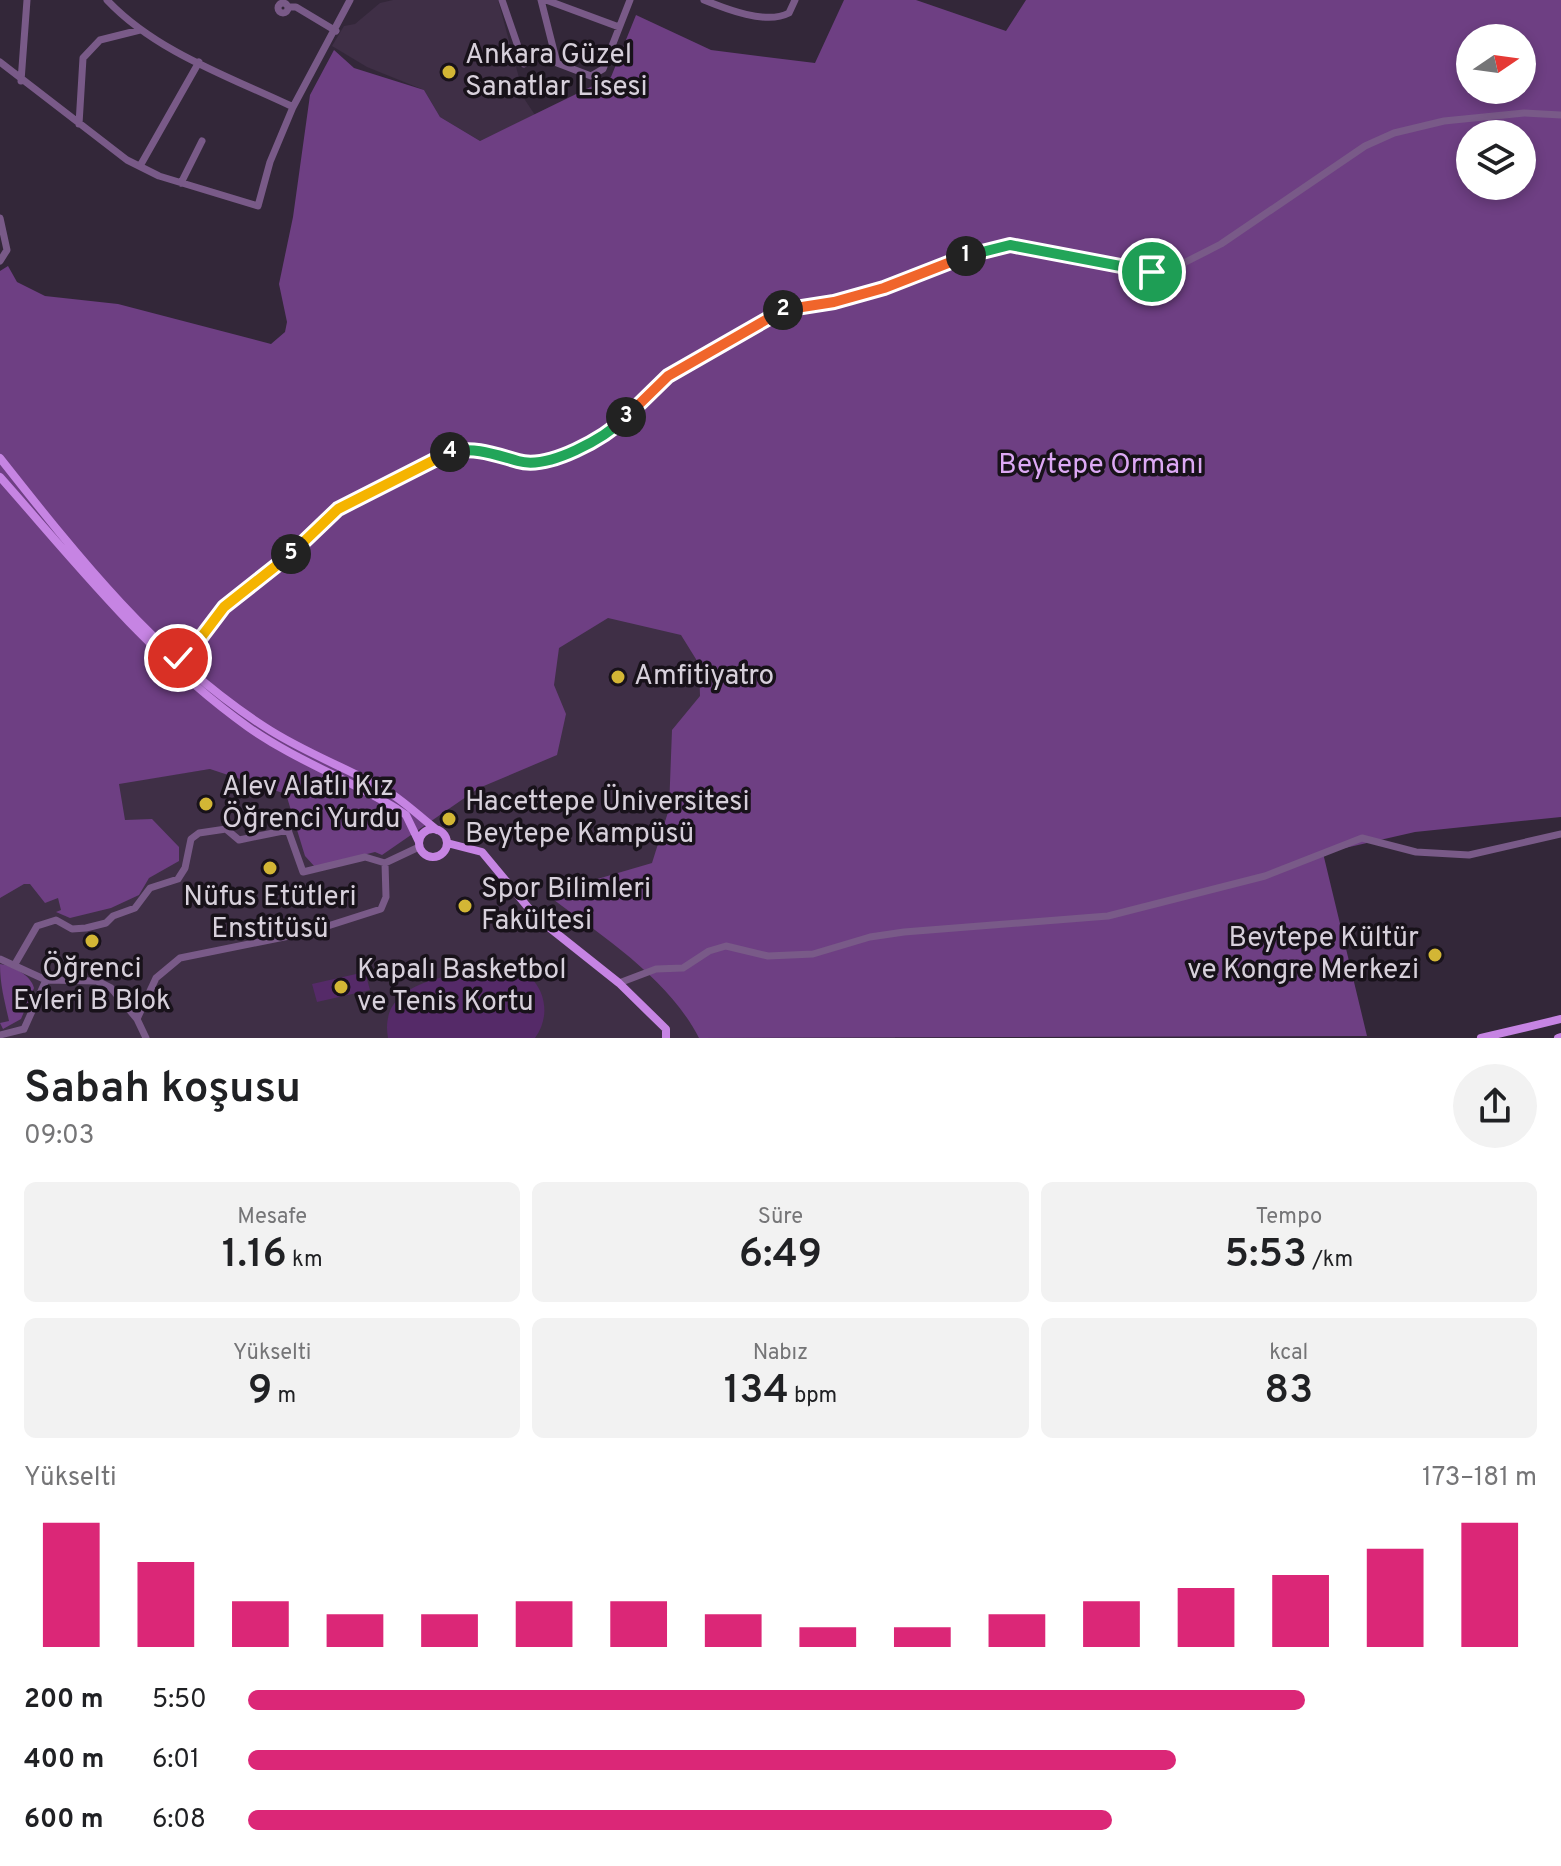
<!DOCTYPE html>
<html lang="tr">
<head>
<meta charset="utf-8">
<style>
  :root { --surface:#fff; --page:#f2f2f2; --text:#202124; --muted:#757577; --accent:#db2777 }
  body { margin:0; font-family:Overpass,sans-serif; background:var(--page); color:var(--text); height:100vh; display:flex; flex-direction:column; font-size:30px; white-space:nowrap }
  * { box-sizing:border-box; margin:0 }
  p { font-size:26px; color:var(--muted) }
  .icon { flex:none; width:44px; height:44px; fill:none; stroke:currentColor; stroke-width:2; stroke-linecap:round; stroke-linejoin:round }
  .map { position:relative; height:1038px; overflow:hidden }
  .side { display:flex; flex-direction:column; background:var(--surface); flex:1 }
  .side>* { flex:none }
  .needle { width:52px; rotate:77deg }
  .buttons { position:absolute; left:1456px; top:24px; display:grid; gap:16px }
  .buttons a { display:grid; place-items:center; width:80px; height:80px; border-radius:50%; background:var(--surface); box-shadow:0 4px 12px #0003; font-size:40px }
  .pin { position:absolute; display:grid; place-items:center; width:68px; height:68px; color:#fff; margin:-34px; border:4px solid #fff; border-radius:50%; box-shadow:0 2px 8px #0007 }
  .km { position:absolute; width:40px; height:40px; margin:-20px; border-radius:50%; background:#222; color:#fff; font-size:22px; line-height:40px; text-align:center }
  .round { display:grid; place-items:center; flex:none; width:84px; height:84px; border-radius:42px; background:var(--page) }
  .summary { display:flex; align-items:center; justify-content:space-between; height:136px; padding:0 24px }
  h1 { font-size:44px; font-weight:600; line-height:60px }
  .metrics { display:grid; grid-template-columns:repeat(3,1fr); gap:12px; height:136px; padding:8px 24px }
  .metrics div { display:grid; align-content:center; border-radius:12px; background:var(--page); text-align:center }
  .metrics b { font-size:40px; font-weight:600 }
  .metrics small { font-size:22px; font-weight:400 }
  .metrics p { font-size:22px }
  .chart { height:224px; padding:16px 24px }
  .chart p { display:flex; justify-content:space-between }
  .chart svg { width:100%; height:144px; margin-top:8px; stroke:var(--accent); stroke-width:6 }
  ul { padding:0 24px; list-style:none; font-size:26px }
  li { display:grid; grid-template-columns:128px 96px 1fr; align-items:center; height:60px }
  li i { height:20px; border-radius:10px; background:var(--accent) }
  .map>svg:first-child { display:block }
  .built { fill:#3f2f46 }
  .green { fill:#552a68 }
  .forest { fill:#6e3f83; fill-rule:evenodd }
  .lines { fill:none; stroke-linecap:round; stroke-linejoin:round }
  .minor { stroke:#795a88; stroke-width:7 }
  .major { stroke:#c684e3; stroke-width:8 }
  .split-1-casing { stroke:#fff; stroke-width:16 }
  .split-2-casing { stroke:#fff; stroke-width:16 }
  .split-3-casing { stroke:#fff; stroke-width:16 }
  .split-4-casing { stroke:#fff; stroke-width:16 }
  .split-5-casing { stroke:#fff; stroke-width:16 }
  .split-6-casing { stroke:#fff; stroke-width:16 }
  .split-1 { stroke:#22a559; stroke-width:10 }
  .split-2 { stroke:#f0652b; stroke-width:10 }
  .split-3 { stroke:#f0652b; stroke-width:10 }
  .split-4 { stroke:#22a559; stroke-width:10 }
  .split-5 { stroke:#f5b400; stroke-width:10 }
  .split-6 { stroke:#f5b400; stroke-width:10 }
  .poi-dot { fill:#d3b635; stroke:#18121a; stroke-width:3 }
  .labels { text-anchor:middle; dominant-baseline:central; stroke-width:7; stroke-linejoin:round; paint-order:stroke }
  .poi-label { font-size:28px; fill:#d7d0db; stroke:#18121a; text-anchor:start }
  .park-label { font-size:28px; fill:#dda9f5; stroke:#18121a }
</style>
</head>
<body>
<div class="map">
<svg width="1561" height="1038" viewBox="0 0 1561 1038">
  <rect width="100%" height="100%" fill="#332739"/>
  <path class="built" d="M 393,0 L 498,0 L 525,100 L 535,115 L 480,141 L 440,117 L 424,90 L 367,67 L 332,46 L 344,26 L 355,24 L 380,3 Z
    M 554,598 L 832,635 L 895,1038 L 0,1038 L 0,839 L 119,783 L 210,769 Z"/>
  <path class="green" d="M 505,965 C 540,971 556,1009 535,1038 L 388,1038 C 377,976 462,975 505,965 Z
    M 365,972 L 370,990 L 317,1002 L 312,984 Z"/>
  <path class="forest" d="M 844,0 L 916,0 L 1006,31 L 1026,0 L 1561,0 L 1561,817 L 1415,832 L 1323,853 L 1367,1036 L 699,1038 C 667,976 600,935 546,894 L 652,863 L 669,809 L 672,730 L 700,696 L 699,664 L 681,635 L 608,618 L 559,648 L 554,685 L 566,714 L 557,755 L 479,788 L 382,855 L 375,852 L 315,867 L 305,856 L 286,794 L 210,769 L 119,784 L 125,820 L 152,819 L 179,847 L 179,861 L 149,878 L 139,895 L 111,908 L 70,918 L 56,912 L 61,910 L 58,898 L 45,903 L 30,884 L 24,884 L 0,898 L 0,271 L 8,266 L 17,282 L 45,296 L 118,304 L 271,344 L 285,332 L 287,322 L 279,284 L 293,217 L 310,95 L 334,50 L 354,68 L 424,90 L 440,117 L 480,141 L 611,77 L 636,15 L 711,50 L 815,63 ZM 1470,38 L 1522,38 L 1522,90 L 1470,90 ZM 1470,134 L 1522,134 L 1522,186 L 1470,186 Z
    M 0,964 C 13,966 31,975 34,988 L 21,1019 L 3,1029 L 0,1023 L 9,1021 C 5,1002 0,986 0,964 Z"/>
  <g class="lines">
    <path class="minor" d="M 107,0 C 156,52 230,77 293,107 L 350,0
      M 502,0 L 524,64
      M 541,0 L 557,63 L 591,76 L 603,69 L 630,0
      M 546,0 L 619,27
      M 704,0 C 726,9 766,25 789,13 L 795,0
      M278 8a5 5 0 1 1 10 0a5 5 0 1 1-10 0Z
      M 288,7 L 296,7 L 336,31
      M 0,62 L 127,160 L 159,176 L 258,206 L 270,162 L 293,107
      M 21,81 L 27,0
      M 79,124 L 83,58 L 100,40 L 140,30
      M 140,166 L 199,62
      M 181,183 L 202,141
      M 0,218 L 7,250 L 0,261
      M 169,678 L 178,658 L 190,652 L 224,607 L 280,565 L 338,509 L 448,452 L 485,450 L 530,462 L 588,445 L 610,433 L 668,376 L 778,311 L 868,292 L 971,254 L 1010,245 L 1135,271 L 1172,269 L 1221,244 L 1365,146 L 1394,133 L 1444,121 L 1524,113 L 1561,115
      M 0,959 L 46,980 L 97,981 L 111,988 L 137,1019 L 146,1038
      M 15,964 L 37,926 L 56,920 L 72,929 L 86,928 L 106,923 L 113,916 L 135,908 L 150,888 L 178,879 L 185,868 L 191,839 L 199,833 L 226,829 L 239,840 L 288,830 L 303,872 L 365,857 L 385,863 L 419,847
      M 619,983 L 656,969 L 683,968 L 709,951 L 726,946 L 768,956 L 813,954 L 870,937 L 904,932 L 1108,916 L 1265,876 L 1362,838 L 1416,852 L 1469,855 L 1561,834
      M 137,1019 L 156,978 L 180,958 L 309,932 L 381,909 L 386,897 L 385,863
      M 24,1029 L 46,980
      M 0,1035 L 24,1029"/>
    <path class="major" d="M 0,458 C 78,557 158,658 265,727 C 303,752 345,767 384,789 C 403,800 420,817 437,830
      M 0,477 C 78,565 151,658 248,727 C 295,760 348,779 397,809 L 406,815 L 419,842
      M419 843a14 14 0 1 1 28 0a14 14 0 1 1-28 0Z
      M 447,843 L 482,852 L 536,917 L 619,983 L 666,1029 L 666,1038
      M 1481,1038 L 1561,1019
      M 1558,1038 L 1561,1037"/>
  </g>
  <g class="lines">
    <defs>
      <path id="split-1" d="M 966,256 L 1010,245 L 1152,272"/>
      <path id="split-2" d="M 783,310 L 834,302 L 884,288 L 966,256"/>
      <path id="split-3" d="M 626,417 L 668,376 L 783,310"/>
      <path id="split-4" d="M 450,452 C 477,447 493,454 518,461 C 549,470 605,438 626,417"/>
      <path id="split-5" d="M 291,554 L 338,509 L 450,452"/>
      <path id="split-6" d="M 178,658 L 190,652 L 224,607 L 291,554"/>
    </defs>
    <use href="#split-1" class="split-1-casing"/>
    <use href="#split-2" class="split-2-casing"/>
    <use href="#split-3" class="split-3-casing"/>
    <use href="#split-4" class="split-4-casing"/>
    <use href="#split-5" class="split-5-casing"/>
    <use href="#split-6" class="split-6-casing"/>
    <use href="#split-1" class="split-1"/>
    <use href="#split-2" class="split-2"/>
    <use href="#split-3" class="split-3"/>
    <use href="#split-4" class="split-4"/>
    <use href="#split-5" class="split-5"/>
    <use href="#split-6" class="split-6"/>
  </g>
  <g class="poi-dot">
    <circle cx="449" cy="72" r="8"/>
    <circle cx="618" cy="677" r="8"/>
    <circle cx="206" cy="804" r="8"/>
    <circle cx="449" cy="819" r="8"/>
    <circle cx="270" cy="868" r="8"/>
    <circle cx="465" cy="906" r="8"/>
    <circle cx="92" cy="941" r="8"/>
    <circle cx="1435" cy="955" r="8"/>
    <circle cx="341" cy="987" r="8"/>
  </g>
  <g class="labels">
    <g class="poi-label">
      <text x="465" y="56">Ankara Güzel<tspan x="465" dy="32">Sanatlar Lisesi</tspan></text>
      <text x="634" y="677">Amfitiyatro</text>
      <text x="222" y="788">Alev Alatlı Kız<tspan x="222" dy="32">Öğrenci Yurdu</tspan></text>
      <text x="465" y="803">Hacettepe Üniversitesi<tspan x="465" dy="32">Beytepe Kampüsü</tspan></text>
      <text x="481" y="890">Spor Bilimleri<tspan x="481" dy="32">Fakültesi</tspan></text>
      <text x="270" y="898" text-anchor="middle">Nüfus Etütleri<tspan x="270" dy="32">Enstitüsü</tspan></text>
      <text x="1419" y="939" text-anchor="end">Beytepe Kültür<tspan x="1419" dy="32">ve Kongre Merkezi</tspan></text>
      <text x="92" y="970" text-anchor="middle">Öğrenci<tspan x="92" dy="32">Evleri B Blok</tspan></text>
      <text x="357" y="971">Kapalı Basketbol<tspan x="357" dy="32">ve Tenis Kortu</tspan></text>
    </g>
    <g class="park-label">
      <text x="1101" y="466">Beytepe Ormanı</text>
    </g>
  </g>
</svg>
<div class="buttons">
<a><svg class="needle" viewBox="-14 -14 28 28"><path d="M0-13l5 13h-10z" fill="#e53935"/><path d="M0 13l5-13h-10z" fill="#757577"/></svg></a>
<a><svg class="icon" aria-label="layers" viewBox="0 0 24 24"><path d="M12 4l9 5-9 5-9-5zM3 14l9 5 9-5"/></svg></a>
</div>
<div class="pin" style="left:1152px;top:272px;background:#1e9e55"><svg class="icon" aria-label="arrive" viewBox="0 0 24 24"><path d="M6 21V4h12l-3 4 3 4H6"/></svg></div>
<div class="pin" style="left:178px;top:658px;background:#d93025"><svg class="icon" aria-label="check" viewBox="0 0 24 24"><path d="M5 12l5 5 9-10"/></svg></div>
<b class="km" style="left:966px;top:256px">1</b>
<b class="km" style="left:783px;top:310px">2</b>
<b class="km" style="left:626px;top:417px">3</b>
<b class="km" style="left:450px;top:452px">4</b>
<b class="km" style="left:291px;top:554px">5</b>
</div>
<section class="side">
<div class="summary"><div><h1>Sabah koşusu</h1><p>09:03</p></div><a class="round"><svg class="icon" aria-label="share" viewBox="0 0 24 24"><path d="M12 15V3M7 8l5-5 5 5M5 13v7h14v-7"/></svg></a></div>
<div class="metrics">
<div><p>Mesafe</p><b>1.16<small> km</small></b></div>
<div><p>Süre</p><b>6:49</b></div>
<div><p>Tempo</p><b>5:53<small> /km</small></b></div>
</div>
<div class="metrics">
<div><p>Yükselti</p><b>9<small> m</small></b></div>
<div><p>Nabız</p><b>134<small> bpm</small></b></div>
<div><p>kcal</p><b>83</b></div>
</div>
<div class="chart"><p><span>Yükselti</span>173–181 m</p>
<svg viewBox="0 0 160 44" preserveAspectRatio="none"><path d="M5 44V6M15 44V18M25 44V30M35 44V34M45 44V34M55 44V30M65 44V30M75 44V34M85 44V38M95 44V38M105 44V34M115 44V30M125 44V26M135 44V22M145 44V14M155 44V6"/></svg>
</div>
<ul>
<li><b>200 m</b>5:50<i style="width:82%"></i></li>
<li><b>400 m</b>6:01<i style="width:72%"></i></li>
<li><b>600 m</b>6:08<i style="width:67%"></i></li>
</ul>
</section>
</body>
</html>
